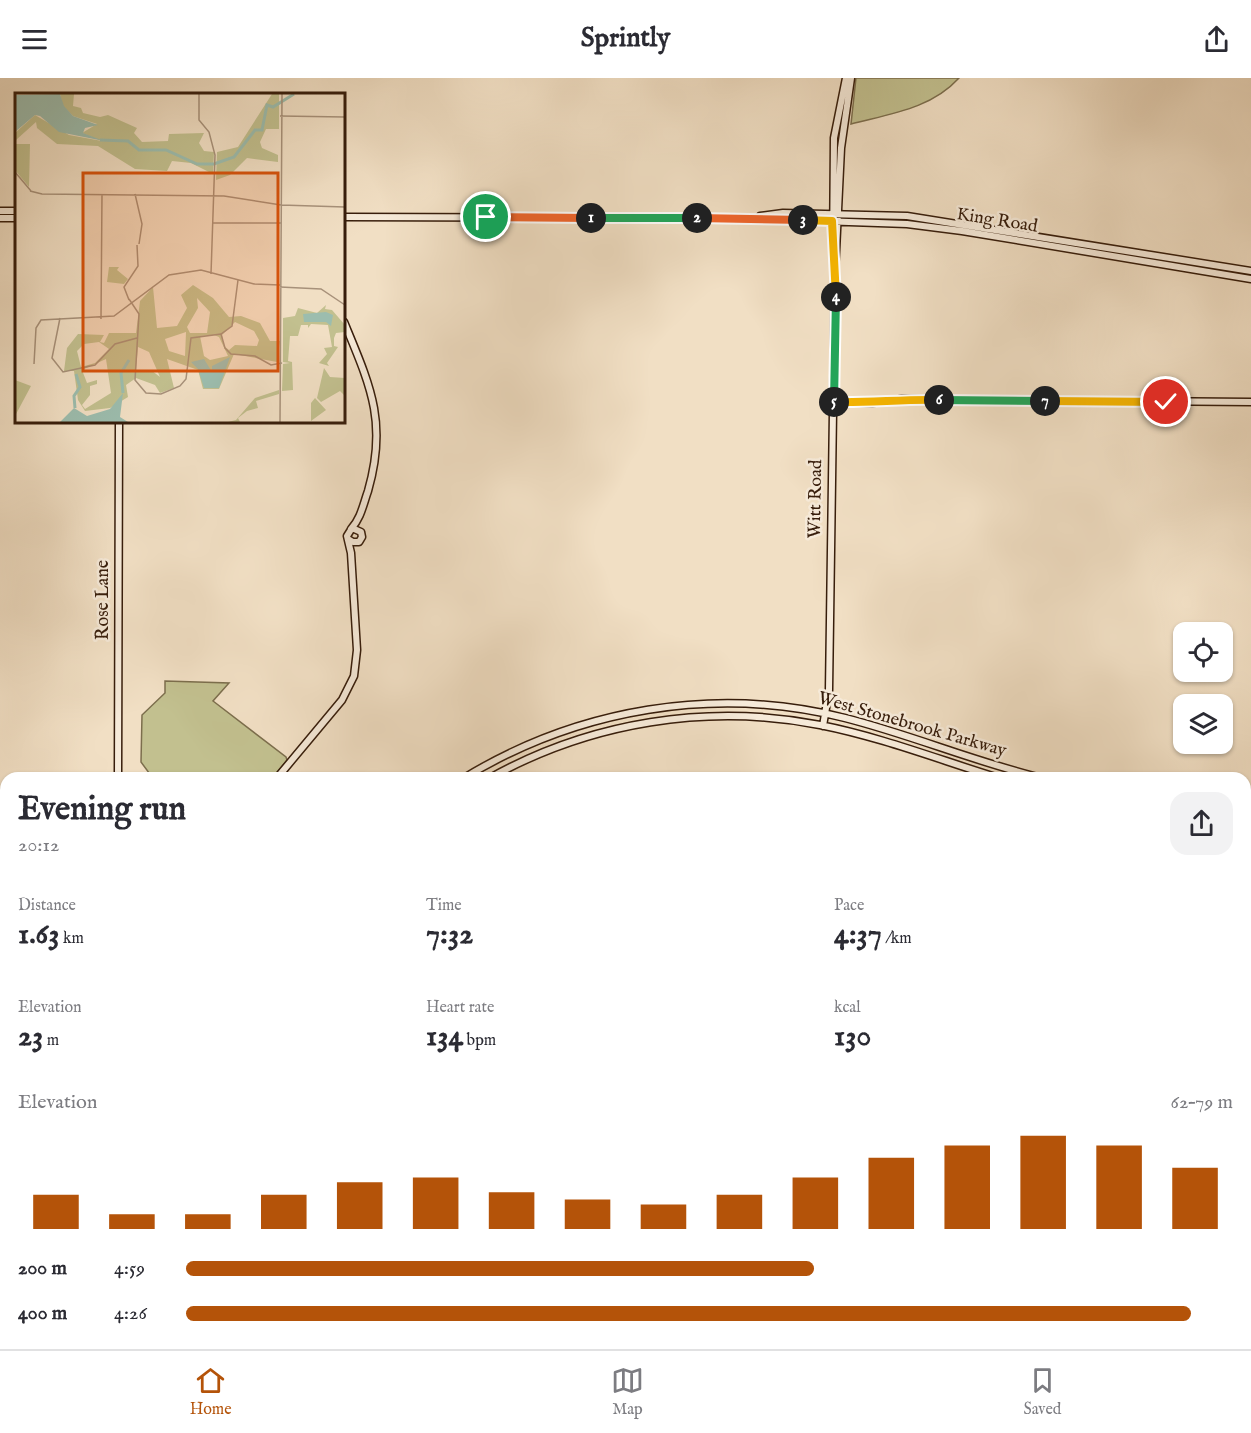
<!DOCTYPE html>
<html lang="en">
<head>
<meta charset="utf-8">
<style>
  :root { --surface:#fff; --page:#f2f2f3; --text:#2b2b33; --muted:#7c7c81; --line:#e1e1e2; --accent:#b45309 }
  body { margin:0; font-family:"IM FELL English",serif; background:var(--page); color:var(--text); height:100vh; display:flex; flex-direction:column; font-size:22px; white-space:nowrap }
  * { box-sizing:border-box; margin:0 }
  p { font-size:20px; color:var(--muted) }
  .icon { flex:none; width:33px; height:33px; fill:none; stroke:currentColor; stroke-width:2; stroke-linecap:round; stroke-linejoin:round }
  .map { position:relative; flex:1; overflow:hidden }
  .drawer { position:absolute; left:0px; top:694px; width:1251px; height:578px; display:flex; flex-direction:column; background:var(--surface); border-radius:18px 18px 0 0; box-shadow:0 2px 4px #0004 }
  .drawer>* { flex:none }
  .buttons { position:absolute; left:1173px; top:544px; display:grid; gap:12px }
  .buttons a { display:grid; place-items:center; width:60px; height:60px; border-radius:12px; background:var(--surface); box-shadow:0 2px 4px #0004; font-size:30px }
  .pin { position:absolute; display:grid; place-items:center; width:51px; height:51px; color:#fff; margin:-26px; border:3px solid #fff; border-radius:50%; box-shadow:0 2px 6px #0007 }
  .km { position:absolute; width:30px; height:30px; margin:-15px; border-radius:50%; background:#222; color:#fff; font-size:16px; line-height:30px; text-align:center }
  .round { display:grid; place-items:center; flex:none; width:63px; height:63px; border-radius:18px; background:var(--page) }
  .overview { display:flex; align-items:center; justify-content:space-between; height:102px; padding:0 18px }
  h1 { font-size:33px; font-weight:700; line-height:45px }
  .stats { display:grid; grid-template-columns:repeat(3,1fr); gap:9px; height:102px; padding:6px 18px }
  .stats div { display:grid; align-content:center }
  .stats b { font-size:30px; font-weight:700 }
  .stats small { font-size:16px; font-weight:400 }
  .stats p { font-size:16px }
  .chart { height:168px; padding:12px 18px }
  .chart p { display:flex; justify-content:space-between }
  .chart svg { width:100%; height:108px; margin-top:6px; stroke:var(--accent); stroke-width:6 }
  ul { padding:0 18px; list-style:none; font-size:20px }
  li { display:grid; grid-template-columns:96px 72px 1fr; align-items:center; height:45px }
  li i { height:15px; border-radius:8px; background:var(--accent) }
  header { display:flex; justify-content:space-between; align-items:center; height:78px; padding:0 18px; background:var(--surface); font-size:27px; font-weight:700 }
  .dock { display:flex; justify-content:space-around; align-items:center; height:84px; border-top:2px solid var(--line); background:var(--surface); font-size:16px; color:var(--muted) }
  .dock a { display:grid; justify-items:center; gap:3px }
  .dock .current { color:var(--accent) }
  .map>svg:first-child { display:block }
  .green { fill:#c2c08f; stroke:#7c6e4d; stroke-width:1.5 }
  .water { fill:#9cbdae; stroke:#747d6d; stroke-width:1.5 }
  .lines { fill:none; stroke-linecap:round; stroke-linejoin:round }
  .stream { stroke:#747d6d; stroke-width:1.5 }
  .secondary-casing { stroke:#371d0b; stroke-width:9 }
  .secondary { stroke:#f6ead9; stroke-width:6 }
  .split-1-casing { stroke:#fff; stroke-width:12 }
  .split-2-casing { stroke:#fff; stroke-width:12 }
  .split-3-casing { stroke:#fff; stroke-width:12 }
  .split-4-casing { stroke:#fff; stroke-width:12 }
  .split-5-casing { stroke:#fff; stroke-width:12 }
  .split-6-casing { stroke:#fff; stroke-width:12 }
  .split-7-casing { stroke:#fff; stroke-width:12 }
  .split-8-casing { stroke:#fff; stroke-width:12 }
  .split-1 { stroke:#f0652b; stroke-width:8 }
  .split-2 { stroke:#22a559; stroke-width:8 }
  .split-3 { stroke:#f0652b; stroke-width:8 }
  .split-4 { stroke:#f5b400; stroke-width:8 }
  .split-5 { stroke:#22a559; stroke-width:8 }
  .split-6 { stroke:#f5b400; stroke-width:8 }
  .split-7 { stroke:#22a559; stroke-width:8 }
  .split-8 { stroke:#f5b400; stroke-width:8 }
  .labels { text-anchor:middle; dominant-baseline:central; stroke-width:5; stroke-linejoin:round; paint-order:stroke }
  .street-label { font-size:18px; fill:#371d0b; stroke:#f6ead9 }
  .inset-river { fill:none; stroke:#9cbdae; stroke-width:3 }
  .inset-road { fill:none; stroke:#a7917a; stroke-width:1.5 }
  .view { fill:#d6530c; fill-opacity:0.15; stroke:#d6530c; stroke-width:3 }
  .inset-edge { fill:none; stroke:#371d0b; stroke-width:3 }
</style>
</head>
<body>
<header><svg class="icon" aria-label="menu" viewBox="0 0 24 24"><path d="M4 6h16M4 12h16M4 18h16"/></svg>Sprintly<svg class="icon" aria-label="share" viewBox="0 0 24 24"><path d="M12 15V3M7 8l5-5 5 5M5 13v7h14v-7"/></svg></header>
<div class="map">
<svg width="1251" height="1271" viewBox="0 0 1251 1271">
  <rect width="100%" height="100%" fill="#f1dfc4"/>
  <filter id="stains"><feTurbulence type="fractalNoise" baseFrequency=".00333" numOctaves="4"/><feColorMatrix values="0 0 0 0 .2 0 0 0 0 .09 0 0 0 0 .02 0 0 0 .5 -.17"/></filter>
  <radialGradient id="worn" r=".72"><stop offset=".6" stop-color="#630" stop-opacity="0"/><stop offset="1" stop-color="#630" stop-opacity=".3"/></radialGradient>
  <path class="green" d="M 856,0 L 959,0 C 931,31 889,36 851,46 Z
    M 165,603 L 229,605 L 213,623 L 286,679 L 287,682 L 273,700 L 152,699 L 141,684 L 142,637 L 165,615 Z
    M 0,1038 L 6,1038 L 6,1099 L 0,1102 Z
    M 1251,1083 L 1251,1215 L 1245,1215 L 1245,1084 Z
    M 173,1266 L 336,1266 L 350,1271 L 174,1271 Z
    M 490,1266 L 548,1266 L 548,1271 L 493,1271 Z
    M 735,1266 L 913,1266 L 910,1271 L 737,1271 Z"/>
  <path class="water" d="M 743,1266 L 811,1266 L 813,1271 L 744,1271 Z
    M 840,1266 L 906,1266 L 904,1271 L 838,1271 Z"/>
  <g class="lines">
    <path class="stream" d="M 253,1271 L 253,1266"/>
    <defs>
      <path id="secondary" d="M 0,133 L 16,133
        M 760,138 L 783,135 L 907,138 L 1251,193
        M 344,139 L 735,140 L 907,146 L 962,153 L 1251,201
        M 0,140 L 16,140
        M 833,179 L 834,60 L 846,0
        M 344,244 C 370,307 388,344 368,413 C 363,427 361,440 351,451
        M 833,324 L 872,325 L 902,321 L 1251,324
        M 823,648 L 829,612 L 835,194 L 841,70 L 851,0
        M 118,700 L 119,344
        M 277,700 L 342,622 L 354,598 L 357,572 L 351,475 L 347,458 L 352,450 L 361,454 L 362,459 L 359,464 L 353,464 L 348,461
        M 464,700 C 577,631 715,607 845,640 C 912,657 975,684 1042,700
        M 490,700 C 590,644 708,625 820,647 C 881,659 940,682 999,700
        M 1245,718 L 1251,718
        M 1245,729 L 1251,729
        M 0,934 L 6,934
        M 0,940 L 6,940
        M 1245,1217 L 1251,1217
        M 1245,1223 L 1251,1223
        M 0,1256 L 6,1254
        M 669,1266 L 669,1271
        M 327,1271 L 327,1266"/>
    </defs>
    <use href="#secondary" class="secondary-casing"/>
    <use href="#secondary" class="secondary"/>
  </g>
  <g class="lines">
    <defs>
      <path id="split-1" d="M 486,139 L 591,140"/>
      <path id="split-2" d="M 591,140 L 697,140"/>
      <path id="split-3" d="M 697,140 L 803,142"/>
      <path id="split-4" d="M 803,142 L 832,143 L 836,219"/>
      <path id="split-5" d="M 834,324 L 836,219"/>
      <path id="split-6" d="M 834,324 C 869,325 904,321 939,322"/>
      <path id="split-7" d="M 939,322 L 1045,323"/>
      <path id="split-8" d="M 1045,323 L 1166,324"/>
    </defs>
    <use href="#split-1" class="split-1-casing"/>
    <use href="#split-2" class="split-2-casing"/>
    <use href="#split-3" class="split-3-casing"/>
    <use href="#split-4" class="split-4-casing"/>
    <use href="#split-5" class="split-5-casing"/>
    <use href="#split-6" class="split-6-casing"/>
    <use href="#split-7" class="split-7-casing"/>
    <use href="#split-8" class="split-8-casing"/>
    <use href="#split-1" class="split-1"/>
    <use href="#split-2" class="split-2"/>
    <use href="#split-3" class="split-3"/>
    <use href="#split-4" class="split-4"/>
    <use href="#split-5" class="split-5"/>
    <use href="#split-6" class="split-6"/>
    <use href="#split-7" class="split-7"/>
    <use href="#split-8" class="split-8"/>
  </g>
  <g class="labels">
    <g class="street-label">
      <text transform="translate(997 143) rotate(9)">King Road</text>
      <text transform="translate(816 421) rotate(-89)">Witt Road</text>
      <text transform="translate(103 522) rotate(-90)">Rose Lane</text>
      <text transform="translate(912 647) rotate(16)">West Stonebrook Parkway</text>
    </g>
  </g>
  <g transform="translate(15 15)">
    <rect width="330" height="330" fill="#f1dfc4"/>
    <path d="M 45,1 L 59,1 L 58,13 L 66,15 L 68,20 L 85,24 L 93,22 L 122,35 L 119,40 L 127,49 L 153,48 L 154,41 L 189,40 L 184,50 L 189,58 L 199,59 L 198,81 L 176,70 L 157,68 L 152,78 L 120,76 L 83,53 L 42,51 L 22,35 L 21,29 L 1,47 L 1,51 L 15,51 L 14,94 L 0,77 L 0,40 L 20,22 L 54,42 L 87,48 L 67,40 L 82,31 L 58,23 L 48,13 ZM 257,1 L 264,1 L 264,36 L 251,36 L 245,49 L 247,55 L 263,62 L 263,69 L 232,65 L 215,82 L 201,87 L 202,59 L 223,54 ZM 94,174 L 104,174 L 102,177 L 113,186 L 109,191 L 92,189 ZM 178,192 L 198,205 L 214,224 L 226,223 L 245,230 L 255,248 L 265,248 L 262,269 L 219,261 L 204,296 L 188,296 L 183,277 L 152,266 L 159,295 L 145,300 L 140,292 L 121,285 L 111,292 L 113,304 L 95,315 L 70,318 L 63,307 L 59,278 L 49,278 L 52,255 L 63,241 L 89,242 L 85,249 L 89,250 L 94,240 L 121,240 L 125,208 L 138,194 L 142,235 L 162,233 L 172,215 L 166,202 ZM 182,205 L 195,219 L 192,240 L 175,240 L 172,234 L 183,215 ZM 220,229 L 239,238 L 244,247 L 242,253 L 220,252 L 214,257 L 209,253 L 207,242 ZM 171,239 L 170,263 L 154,258 L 150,246 ZM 199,242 L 204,244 L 213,263 L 195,267 L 189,263 L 185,243 ZM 84,249 L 94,256 L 80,270 L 66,274 L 62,258 L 69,251 ZM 123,254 L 134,259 L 145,284 L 136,277 L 121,277 ZM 91,266 L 96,300 L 70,316 L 67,312 L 75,302 L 75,293 L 82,291 L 82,287 L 72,290 L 67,277 ZM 311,212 L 310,216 L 317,217 L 330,232 L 330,239 L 321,240 L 319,245 L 319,253 L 323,254 L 312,270 L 314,273 L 304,270 L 312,261 L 309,255 L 317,254 L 313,232 L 296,231 L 293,235 L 293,232 L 286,232 L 283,243 L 275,243 L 273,268 L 277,269 L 278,297 L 267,298 L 268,271 L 275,270 L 268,269 L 268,225 L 280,223 L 283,215 L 302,220 ZM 309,275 L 315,284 L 330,285 L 330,303 L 325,298 L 306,309 L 302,305 ZM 0,287 L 16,293 L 0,323 ZM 264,297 L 264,301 L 241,308 L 243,315 L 232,318 L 223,325 L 225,329 L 213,329 L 221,327 L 240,305 ZM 300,305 L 311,317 L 296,328 L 296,310 Z" fill="#c2c08f" fill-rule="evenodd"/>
    <path d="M 45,1 L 49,13 L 58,23 L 83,32 L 70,35 L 68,40 L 89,48 L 44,39 L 25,23 L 20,22 L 0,39 L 0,2 ZM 311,219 L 318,222 L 316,233 L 311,229 L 289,229 L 288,221 ZM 215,264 L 204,295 L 189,295 L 183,276 L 176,269 L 189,266 L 197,279 L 197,273 ZM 108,300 L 105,324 L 113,329 L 45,329 L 59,315 L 72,323 L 95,316 Z" fill="#9cbdae"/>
    <path class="inset-river" d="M 85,47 L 113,48 L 124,57 L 151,57 L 182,71 L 199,71 L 219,64 L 240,37 L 247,37 L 252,12 L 258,14 L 279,1M 108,300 L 106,280 L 114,267M 60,315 L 59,303 L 65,294 L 61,281"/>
    <path class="inset-road" d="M 184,1 L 184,27 L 194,39 L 200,62 L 196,181M 265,23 L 330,24M 0,79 L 16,98M 15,98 L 27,101 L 209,103 L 266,112M 120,101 L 127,131 L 124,151M 266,112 L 330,114M 198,130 L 266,130M 265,194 L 306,196 L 330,212M 114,206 L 124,221 L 120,287 L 131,300 L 146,301 L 165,293 L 171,286 L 176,245 L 206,241 L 217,233 L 223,187M 114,207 L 109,194 L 123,173 L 122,152M 45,225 L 37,265 L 48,279 L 80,272 L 100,251 L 122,245M 86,226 L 87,101M 206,241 L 210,255 L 216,261 L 240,263 L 256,272 L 267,270M 19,271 L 21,235 L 26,227 L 99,223 L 154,182 L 186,177 L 239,191 L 265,192M 265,329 L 267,1"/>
    <path class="view" d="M 68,80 L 263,80 L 263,278 L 68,278 Z"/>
    <rect width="330" height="330" class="inset-edge"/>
  </g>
  <rect width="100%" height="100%" filter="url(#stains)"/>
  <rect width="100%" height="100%" fill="url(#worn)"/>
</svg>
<div class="buttons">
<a><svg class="icon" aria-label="locate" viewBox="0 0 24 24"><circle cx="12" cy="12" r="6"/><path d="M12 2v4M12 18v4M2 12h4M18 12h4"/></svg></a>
<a><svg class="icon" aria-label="layers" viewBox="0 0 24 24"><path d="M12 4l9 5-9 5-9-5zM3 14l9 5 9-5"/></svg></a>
</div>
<div class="pin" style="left:486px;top:139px;background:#1e9e55"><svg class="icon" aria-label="arrive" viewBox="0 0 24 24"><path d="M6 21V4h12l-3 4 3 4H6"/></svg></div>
<div class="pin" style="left:1166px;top:324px;background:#d93025"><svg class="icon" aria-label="check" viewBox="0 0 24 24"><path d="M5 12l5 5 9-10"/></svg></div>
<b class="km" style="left:591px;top:140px">1</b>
<b class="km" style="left:697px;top:140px">2</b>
<b class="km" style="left:803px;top:142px">3</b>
<b class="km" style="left:836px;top:219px">4</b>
<b class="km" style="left:834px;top:324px">5</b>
<b class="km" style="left:939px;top:322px">6</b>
<b class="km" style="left:1045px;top:323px">7</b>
<section class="drawer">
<div class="overview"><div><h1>Evening run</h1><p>20:12</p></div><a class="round"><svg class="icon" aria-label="share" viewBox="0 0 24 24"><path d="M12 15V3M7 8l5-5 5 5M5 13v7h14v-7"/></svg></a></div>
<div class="stats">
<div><p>Distance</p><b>1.63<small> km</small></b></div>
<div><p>Time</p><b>7:32</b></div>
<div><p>Pace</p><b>4:37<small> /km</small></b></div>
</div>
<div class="stats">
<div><p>Elevation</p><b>23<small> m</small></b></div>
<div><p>Heart rate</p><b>134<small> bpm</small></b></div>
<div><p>kcal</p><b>130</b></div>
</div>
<div class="chart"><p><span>Elevation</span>62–79 m</p>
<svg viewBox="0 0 160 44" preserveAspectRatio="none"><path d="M5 44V30M15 44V38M25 44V38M35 44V30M45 44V25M55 44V23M65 44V29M75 44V32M85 44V34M95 44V30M105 44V23M115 44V15M125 44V10M135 44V6M145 44V10M155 44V19"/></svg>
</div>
<ul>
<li><b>200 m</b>4:59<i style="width:60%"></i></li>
<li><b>400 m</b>4:26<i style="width:96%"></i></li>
</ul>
</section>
</div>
<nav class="dock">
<a class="current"><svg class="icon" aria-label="home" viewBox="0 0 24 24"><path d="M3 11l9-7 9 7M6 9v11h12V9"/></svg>Home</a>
<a><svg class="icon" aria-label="map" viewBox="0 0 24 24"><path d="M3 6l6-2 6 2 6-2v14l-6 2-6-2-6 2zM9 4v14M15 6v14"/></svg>Map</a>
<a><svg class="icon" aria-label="saved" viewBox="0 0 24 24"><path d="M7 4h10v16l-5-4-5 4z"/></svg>Saved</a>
</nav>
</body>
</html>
